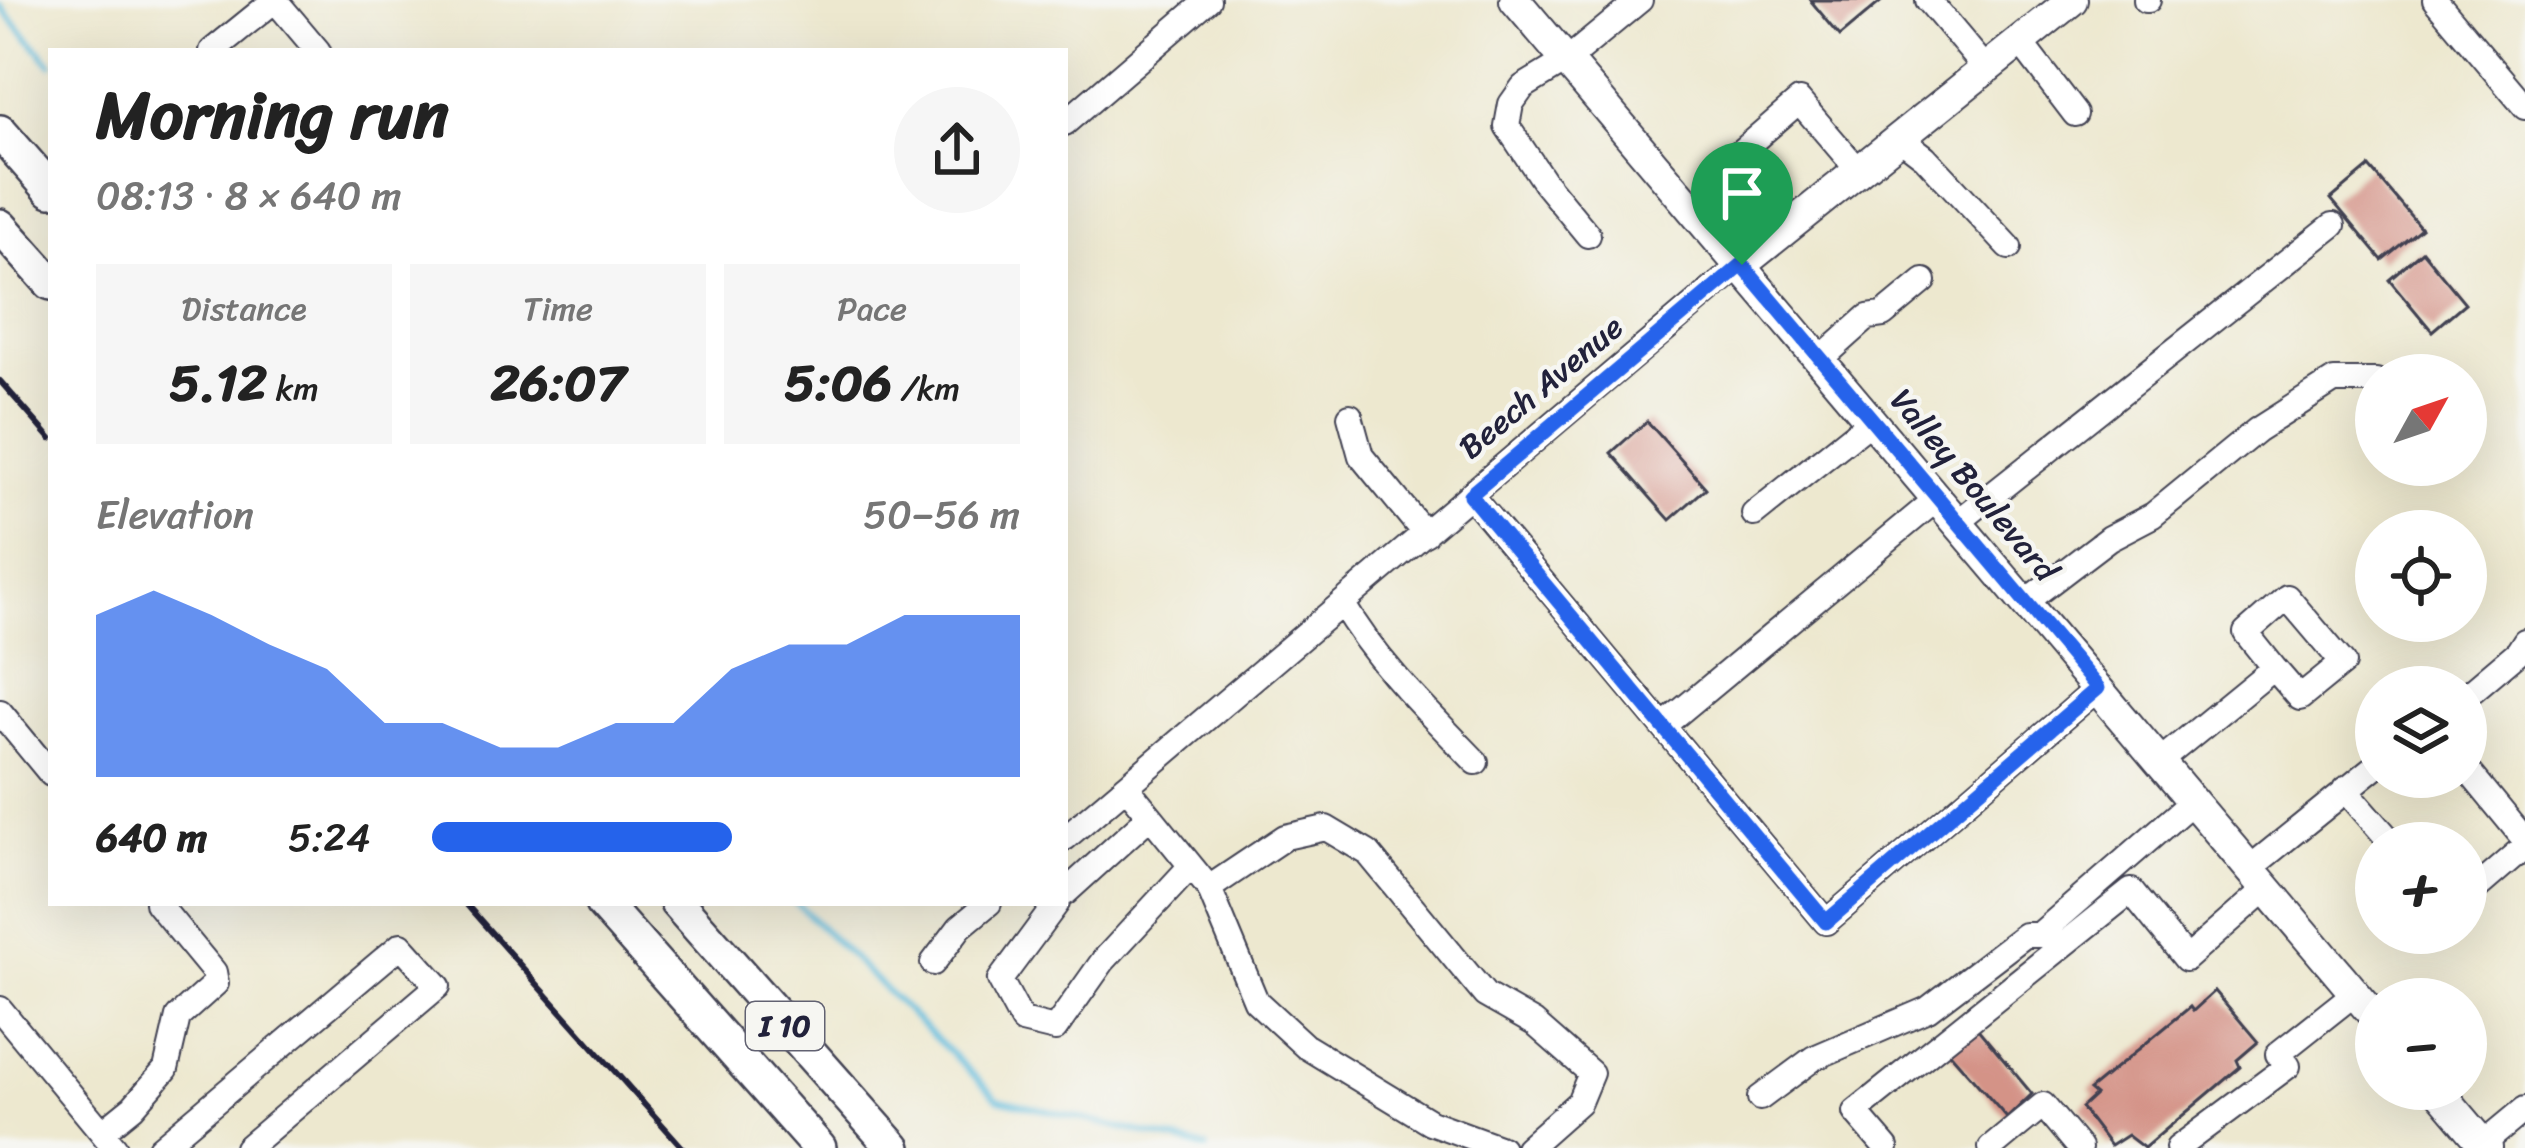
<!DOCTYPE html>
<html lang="en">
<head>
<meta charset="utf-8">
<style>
  :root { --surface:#fff; --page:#f6f6f6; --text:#222; --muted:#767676; --accent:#2563eb }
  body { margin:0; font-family:Sriracha,sans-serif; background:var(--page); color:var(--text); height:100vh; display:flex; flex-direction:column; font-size:45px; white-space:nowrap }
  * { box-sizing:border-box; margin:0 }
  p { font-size:39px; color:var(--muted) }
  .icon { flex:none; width:66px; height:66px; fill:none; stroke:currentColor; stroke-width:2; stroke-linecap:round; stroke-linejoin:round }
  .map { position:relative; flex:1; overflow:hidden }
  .sheet { position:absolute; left:48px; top:48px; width:1020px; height:858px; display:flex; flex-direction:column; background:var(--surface); border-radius:0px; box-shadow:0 12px 48px #0002 }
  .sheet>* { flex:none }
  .needle { width:78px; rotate:50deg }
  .controls { position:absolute; left:2355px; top:354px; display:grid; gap:24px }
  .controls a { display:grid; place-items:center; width:132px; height:132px; border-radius:50%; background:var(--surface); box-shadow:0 12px 48px #0002; font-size:60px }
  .pin { position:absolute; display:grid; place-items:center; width:102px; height:102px; color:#fff; margin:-123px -51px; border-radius:50% 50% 50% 0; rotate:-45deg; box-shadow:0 0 12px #0007 }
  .pin .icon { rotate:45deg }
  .round { display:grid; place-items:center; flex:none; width:126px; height:126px; border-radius:63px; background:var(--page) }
  .overview { display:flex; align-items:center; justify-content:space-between; height:204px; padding:0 48px }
  h1 { font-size:66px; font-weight:700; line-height:90px }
  .figures { display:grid; grid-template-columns:repeat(3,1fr); gap:18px; height:204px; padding:12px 48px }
  .figures div { display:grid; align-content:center; border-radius:0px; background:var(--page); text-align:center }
  .figures b { font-size:51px; font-weight:700 }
  .figures small { font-size:33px; font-weight:400 }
  .figures p { font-size:33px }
  .chart { height:336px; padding:24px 48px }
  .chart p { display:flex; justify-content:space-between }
  .chart svg { width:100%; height:216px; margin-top:12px; fill:var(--accent); opacity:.7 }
  ul { padding:0 48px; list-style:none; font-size:39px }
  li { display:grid; grid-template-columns:192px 144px 1fr; align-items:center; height:90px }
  li i { height:30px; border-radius:15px; background:var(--accent) }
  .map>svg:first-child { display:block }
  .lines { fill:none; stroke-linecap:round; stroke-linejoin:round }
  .stream { stroke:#5ebcdc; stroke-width:6 }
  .building { fill:#d49387 }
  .minor-casing { stroke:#404051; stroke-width:28 }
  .major-casing { stroke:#404051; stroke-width:34 }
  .highway-casing { stroke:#404051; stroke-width:38 }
  .minor { stroke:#fff; stroke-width:24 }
  .major { stroke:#fff; stroke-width:30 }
  .highway { stroke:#fff; stroke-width:33 }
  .rail { stroke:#22223b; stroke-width:6 }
  .route-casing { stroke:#fff; stroke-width:24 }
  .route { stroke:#2563eb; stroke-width:15 }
  .labels { text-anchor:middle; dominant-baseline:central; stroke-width:9; stroke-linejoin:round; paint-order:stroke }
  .shield { fill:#f6f6f2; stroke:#626272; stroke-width:3 }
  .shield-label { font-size:30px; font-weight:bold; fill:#22223b }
  .street-label { font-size:33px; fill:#22223b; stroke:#f6f6f2 }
</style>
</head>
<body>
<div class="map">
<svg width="2525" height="1148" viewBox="0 0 2525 1148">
  <rect width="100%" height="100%" fill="#f6f6f2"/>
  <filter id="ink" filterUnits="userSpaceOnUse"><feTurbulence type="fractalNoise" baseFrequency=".00833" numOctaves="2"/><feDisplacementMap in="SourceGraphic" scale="24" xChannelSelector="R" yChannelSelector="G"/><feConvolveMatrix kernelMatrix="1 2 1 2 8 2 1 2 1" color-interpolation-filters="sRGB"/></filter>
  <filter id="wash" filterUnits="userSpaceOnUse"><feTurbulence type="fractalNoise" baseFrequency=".004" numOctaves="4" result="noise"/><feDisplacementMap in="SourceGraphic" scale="48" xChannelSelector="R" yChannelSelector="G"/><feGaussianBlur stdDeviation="2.7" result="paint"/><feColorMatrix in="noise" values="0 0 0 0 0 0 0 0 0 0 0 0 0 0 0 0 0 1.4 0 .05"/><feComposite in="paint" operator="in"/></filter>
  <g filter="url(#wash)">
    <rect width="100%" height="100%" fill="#ede8cf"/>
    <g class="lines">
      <path class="stream" d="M 0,6 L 51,64
        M 796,903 L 998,1099 L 1207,1148"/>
    </g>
    <g id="blocks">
      <path class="building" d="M 1810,0 L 1883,0 L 1840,36 Z
        M 2369,167 L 2421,228 L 2382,260 L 2331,199 Z
        M 2422,251 L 2465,303 L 2432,331 L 2389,279 Z
        M 1647,421 L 1706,488 L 1670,520 L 1611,453 Z
        M 2215,991 L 2258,1042 L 2237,1060 L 2240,1067 L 2144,1148 L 2127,1135 L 2110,1146 L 2081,1108 L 2095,1095 L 2089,1090 L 2190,1007 L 2193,1011 Z
        M 1972,1022 L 2032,1094 L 2007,1118 L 1945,1047 Z"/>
    </g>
  </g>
  <g filter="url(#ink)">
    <use href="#blocks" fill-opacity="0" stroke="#404051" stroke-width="3"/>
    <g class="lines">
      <defs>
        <path id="minor" d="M 275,0 L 318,51
          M 1928,0 L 1986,69
          M 2146,0 L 2148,0
          M 2435,0 L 2525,107
          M 2020,42 L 2075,114
          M 212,51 L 275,0
          M 1065,123 L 1208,0
          M 1900,138 L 1925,157 L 2009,247
          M 1740,152 L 1799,101 L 1859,171
          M 1588,235 L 1545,183 L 1507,126 L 1511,104 L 1523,87 L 1566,61 L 1640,0
          M 1821,359 L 1868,317 L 1883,315 L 1924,281
          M 1350,416 L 1361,456 L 1425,534
          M 1470,495 L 1826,922 L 2098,688
          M 1754,514 L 1872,420
          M 1958,522 L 2333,225
          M 2025,602 L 2109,538 L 2153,515 L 2257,430 L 2334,381 L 2376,381
          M 1342,603 C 1378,664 1427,711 1476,762
          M 2466,696 L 2518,652 L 2525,641
          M 0,712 L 51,774
          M 1663,726 L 1938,498
          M 2160,761 L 2274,668 L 2300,698 L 2343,663 L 2287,597 L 2246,633 L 2274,668
          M 2466,768 L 2525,840
          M 1126,786 L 1209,888 L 1256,1001 L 1305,1046 L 1430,1122 L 1501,1148
          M 2345,789 L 2392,843
          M 1065,838 L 1741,265
          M 2250,868 L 2376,766
          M 1209,888 L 1285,837 L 1326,828 L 1368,853 L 1485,995 L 1534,1023 L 1591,1073 L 1579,1102 L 1527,1148
          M 1065,893 L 1150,816
          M 2466,897 L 2525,846
          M 1057,903 L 1000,980 L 1022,1021 L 1055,1029 L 1103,961 L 1191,866
          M 933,963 L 960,927 L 989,903
          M 0,1009 L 115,1148
          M 1760,1098 L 1814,1058 L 1928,1009 L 2025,935 L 2039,935 L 2193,801
          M 102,1132 L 133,1107 L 166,1069 L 178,1017 L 216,983 L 214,972 L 157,903
          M 160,1148 L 401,945 L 438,986 L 247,1148
          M 1886,1148 L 1855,1112 L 2131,891 L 2186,959 L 2267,888
          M 1991,1148 L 2043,1105 L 2079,1148
          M 2178,1148 L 2288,1066 L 2278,1054 L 2355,993
          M 2478,1148 L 2525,1109"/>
        <path id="major" d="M 1515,0 L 2376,1018
          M 1741,265 L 2072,0
          M 2437,1089 L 2487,1148"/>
        <path id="highway" d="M 0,132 L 51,190
          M 0,226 L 51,283
          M 602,903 L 819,1148
          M 677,903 L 894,1148"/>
      </defs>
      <use href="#minor" class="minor-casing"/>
      <use href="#major" class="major-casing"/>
      <use href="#highway" class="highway-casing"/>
      <use href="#minor" class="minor"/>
      <use href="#major" class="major"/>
      <use href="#highway" class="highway"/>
      <path class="rail" d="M 0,381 L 51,439
        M 465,903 L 683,1148"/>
    </g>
  </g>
  <g class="lines" filter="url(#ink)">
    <defs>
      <path id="route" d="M 1742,265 L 2098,688 L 1826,922 L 1470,495 Z"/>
    </defs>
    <use href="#route" class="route-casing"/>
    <use href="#route" class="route"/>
  </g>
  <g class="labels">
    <rect class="shield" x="746" y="1002" width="78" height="48" rx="9"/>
    <g class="shield-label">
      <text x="785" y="1026">I 10</text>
    </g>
    <g class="street-label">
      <text transform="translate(1541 387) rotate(-40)">Beech Avenue</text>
      <text transform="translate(1974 485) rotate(50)">Valley Boulevard</text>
    </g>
  </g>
</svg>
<div class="controls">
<a><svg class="needle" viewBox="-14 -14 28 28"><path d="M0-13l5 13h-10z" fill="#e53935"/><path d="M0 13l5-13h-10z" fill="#767676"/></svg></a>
<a><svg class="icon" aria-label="locate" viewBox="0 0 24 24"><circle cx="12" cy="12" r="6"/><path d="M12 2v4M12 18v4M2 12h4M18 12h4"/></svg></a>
<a><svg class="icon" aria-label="layers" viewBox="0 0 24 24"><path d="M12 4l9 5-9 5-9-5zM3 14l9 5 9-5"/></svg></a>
<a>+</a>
<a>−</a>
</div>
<div class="pin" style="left:1742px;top:265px;background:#1e9e55"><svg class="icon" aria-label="arrive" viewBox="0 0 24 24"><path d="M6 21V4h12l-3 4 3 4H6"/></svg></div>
<section class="sheet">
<div class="overview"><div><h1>Morning run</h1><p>08:13 · 8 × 640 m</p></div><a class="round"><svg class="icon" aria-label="share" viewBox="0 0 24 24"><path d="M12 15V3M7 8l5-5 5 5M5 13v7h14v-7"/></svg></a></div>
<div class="figures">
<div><p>Distance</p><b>5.12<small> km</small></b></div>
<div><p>Time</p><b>26:07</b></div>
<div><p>Pace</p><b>5:06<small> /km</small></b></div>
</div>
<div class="chart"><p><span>Elevation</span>50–56 m</p>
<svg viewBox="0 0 160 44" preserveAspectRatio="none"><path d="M0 44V11L10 6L20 11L30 17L40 22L50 33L60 33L70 38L80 38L90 33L100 33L110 22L120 17L130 17L140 11L150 11L160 11V44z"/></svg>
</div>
<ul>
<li><b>640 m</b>5:24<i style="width:51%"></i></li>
</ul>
</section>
</div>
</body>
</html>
